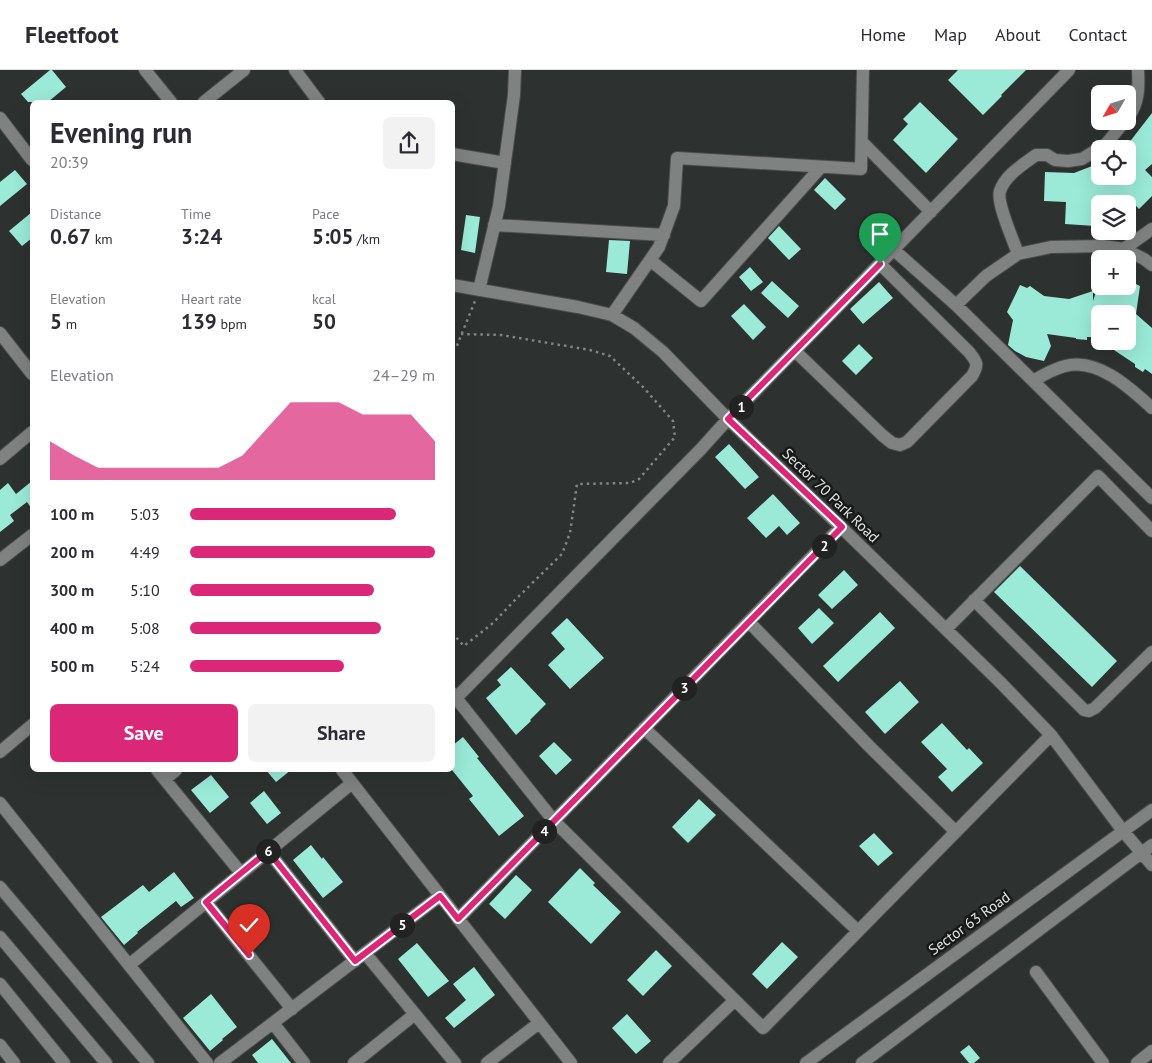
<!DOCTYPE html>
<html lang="en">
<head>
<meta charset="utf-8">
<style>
  :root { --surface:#fff; --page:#f2f2f3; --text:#2b2b33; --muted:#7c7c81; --line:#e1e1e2; --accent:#db2777 }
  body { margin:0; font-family:"PT Sans",sans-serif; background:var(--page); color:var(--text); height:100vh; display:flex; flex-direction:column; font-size:19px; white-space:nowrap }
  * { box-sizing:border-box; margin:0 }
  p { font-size:16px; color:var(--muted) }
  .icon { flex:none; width:28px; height:28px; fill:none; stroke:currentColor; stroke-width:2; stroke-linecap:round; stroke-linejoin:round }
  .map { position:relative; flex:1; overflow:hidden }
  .sheet { position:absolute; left:30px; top:30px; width:425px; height:672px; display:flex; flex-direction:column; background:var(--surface); border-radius:8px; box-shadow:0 5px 20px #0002 }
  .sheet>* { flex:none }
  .needle { width:32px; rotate:231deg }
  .tools { position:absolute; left:1091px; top:15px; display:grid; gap:10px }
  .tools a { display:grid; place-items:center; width:45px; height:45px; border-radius:8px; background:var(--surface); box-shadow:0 5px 20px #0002; font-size:25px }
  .pin { position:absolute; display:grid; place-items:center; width:42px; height:42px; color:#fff; margin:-51px -21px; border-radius:50% 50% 50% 0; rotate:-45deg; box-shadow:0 0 5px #0007 }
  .pin .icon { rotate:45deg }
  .km { position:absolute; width:25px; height:25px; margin:-12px; border-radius:50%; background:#222; color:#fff; font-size:14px; line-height:25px; text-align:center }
  .round { display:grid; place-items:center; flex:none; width:52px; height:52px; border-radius:8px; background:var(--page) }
  .overview { display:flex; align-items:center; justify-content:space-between; height:85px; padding:0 20px }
  h1 { font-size:28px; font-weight:600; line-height:38px }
  .metrics { display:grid; grid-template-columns:repeat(3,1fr); gap:8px; height:85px; padding:5px 20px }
  .metrics div { display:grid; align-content:center }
  .metrics b { font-size:21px; font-weight:600 }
  .metrics small { font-size:14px; font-weight:400 }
  .metrics p { font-size:14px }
  .chart { height:140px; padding:10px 20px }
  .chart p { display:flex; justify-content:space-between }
  .chart svg { width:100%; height:90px; margin-top:5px; fill:var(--accent); opacity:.7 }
  .button { display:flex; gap:10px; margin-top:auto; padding:10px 20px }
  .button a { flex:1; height:58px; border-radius:8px; background:var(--accent); color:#fff; font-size:20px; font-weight:600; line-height:58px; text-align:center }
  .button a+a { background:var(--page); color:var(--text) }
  ul { padding:0 20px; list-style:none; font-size:16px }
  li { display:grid; grid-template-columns:80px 60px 1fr; align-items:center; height:38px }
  li i { height:12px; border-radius:6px; background:var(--accent) }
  header { display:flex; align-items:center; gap:30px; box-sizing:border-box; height:70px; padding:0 25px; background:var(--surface); border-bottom:1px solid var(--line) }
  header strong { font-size:24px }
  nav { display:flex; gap:28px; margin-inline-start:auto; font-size:18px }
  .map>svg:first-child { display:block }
  .building { fill:#9aead7 }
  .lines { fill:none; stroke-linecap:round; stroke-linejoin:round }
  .minor-casing { stroke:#4a4e4d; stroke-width:14 }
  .path { stroke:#818685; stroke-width:2.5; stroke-dasharray:2.5 4; stroke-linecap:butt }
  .minor { stroke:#7f8281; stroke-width:12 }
  .route-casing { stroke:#fff; stroke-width:10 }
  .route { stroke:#db2777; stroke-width:6 }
  .labels { text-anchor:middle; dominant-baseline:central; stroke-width:5; stroke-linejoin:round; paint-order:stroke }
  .street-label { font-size:15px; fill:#e0e4e3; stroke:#171919 }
</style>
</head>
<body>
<header>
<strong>Fleetfoot</strong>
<nav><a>Home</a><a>Map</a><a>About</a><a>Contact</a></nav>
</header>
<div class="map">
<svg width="1152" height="993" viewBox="0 0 1152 993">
  <rect width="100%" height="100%" fill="#2d3231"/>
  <path class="building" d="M 50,0 L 52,0 L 66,17 L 48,32 L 28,32 L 21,24 Z
    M 958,0 L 1026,0 L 1001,25 L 1002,26 L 983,45 L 948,10 Z
    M 920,32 L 958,69 L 926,103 L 893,70 L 908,54 L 903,49 Z
    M 1152,43 L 1152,94 L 1145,100 L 1152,107 L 1152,126 L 1139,139 L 1126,125 L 1104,134 L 1100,134 L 1100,135 L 1096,137 L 1095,156 L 1065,154 L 1066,132 L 1044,131 L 1045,102 L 1074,103 L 1100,93 L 1100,108 L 1102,106 L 1128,106 L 1128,74 Z
    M 15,100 L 27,114 L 0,136 L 0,112 Z
    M 825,108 L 846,129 L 835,140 L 814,120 Z
    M 32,142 L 32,168 L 22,176 L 9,161 Z
    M 466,145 L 480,147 L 475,183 L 461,180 Z
    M 779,156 L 801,179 L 789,190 L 768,168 Z
    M 609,170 L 630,171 L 627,204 L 606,202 Z
    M 750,197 L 763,212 L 751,221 L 739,207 Z
    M 1128,210 L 1140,216 L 1136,244 L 1152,258 L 1152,304 L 1145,299 L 1143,302 L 1135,297 L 1135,294 L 1114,280 L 1116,271 L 1128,271 L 1128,244 L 1100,244 L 1100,265 L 1096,261 L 1093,267 L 1087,267 L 1087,270 L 1076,269 L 1076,268 L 1047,264 L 1051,276 L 1044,291 L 1026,287 L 1015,281 L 1008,275 L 1013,250 L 1007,242 L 1020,215 L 1027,218 L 1030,216 L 1044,226 L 1069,229 L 1093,221 L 1093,231 L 1097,219 L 1105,216 L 1128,216 Z
    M 772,211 L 799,236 L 788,248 L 761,223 Z
    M 879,212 L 893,228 L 863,254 L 850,239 Z
    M 744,234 L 766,257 L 753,270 L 731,246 Z
    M 859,274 L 873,288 L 856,305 L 842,291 Z
    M 729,374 L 759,407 L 745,419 L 715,387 Z
    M 32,411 L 32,439 L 27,432 L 10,445 L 14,451 L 0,462 L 0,420 L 8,413 L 16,424 Z
    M 773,424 L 800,453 L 787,465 L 779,456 L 766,468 L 747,448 Z
    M 1020,496 L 1117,591 L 1092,617 L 994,522 Z
    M 844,500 L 858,515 L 832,539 L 818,525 Z
    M 819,538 L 834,553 L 812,574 L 798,558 Z
    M 880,542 L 895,558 L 838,612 L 823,596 Z
    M 567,548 L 604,588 L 570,619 L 548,595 L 565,579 L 551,563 Z
    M 511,597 L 546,634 L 530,650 L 531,651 L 516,665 L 486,628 L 501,615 L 497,610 Z
    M 900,611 L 919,632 L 885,664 L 865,642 Z
    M 942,653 L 967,680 L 969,678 L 983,693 L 952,722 L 938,707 L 947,699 L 921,672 Z
    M 463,667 L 479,687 L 477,688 L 524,746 L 499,766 L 469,729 L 473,726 L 452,700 L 452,676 Z
    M 554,672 L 572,690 L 556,705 L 539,686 Z
    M 266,700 L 291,700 L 276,712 Z
    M 211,705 L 229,727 L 210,743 L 191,720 Z
    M 264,721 L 281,743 L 267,754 L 250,733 Z
    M 699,729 L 716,745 L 688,773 L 672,757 Z
    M 874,763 L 893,783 L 878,796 L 859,776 Z
    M 311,775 L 322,789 L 323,787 L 343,812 L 323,828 L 293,790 Z
    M 580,798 L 595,813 L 593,815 L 621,842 L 591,874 L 548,832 Z
    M 174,802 L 194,828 L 181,837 L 176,831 L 137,862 L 138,863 L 124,875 L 101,847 L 143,815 L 149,822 Z
    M 516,805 L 532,820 L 505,849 L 489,834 Z
    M 782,872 L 798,887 L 767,919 L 752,904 Z
    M 417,873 L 449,911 L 428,927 L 398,889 Z
    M 656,880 L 672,896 L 643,926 L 627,910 Z
    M 474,897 L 495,925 L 454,958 L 445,948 L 466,930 L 453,914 Z
    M 211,924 L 237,957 L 222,969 L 223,970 L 210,981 L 183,948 Z
    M 627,944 L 651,971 L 636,984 L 612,958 Z
    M 272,969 L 291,993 L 258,993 L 252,985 Z
    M 969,975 L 980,988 L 974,993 L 969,993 L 960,982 Z"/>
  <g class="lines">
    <defs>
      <path id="minor" d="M 145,0 L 171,32
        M 295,0 L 319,32
        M 204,32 L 244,0
        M 0,48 L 32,90
        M 1128,48 C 1139,32 1139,18 1138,0
        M 862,72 L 931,142
        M 452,84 L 505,93
        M 494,155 L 664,165
        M 1124,179 L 1152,159
        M 894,180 L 956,235 L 1152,428
        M 1018,184 C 1014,172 996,132 1000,121 C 1005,105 1024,94 1036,85 L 1047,85 L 1055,90 L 1068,91 L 1082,89 L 1106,74 L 1125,51
        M 650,190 L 701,231 L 821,97
        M 452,215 L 578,237 L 612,245 L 634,258 L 663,282 L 728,349 L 841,457 L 1001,613 L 1051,665 L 1123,761 L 1152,795
        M 479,220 L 499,136 L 514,25 L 515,0
        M 956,235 L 986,206 L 1018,184 L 1051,177 L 1103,176 L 1124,179 L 1144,189 L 1152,195
        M 612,245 L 659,177 L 674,136 L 677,88 L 861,99 L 863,0
        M 0,263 L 32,304
        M 795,281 L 882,365 L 892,373 L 900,375 L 907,372 L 972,306 C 979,294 977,292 969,282 L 880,194
        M 1033,311 C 1043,305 1053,299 1065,296 C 1097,287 1130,318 1152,338
        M 0,389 L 32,362
        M 0,490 L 32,465
        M 974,530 L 1084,640 L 1089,641 L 1095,638 L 1152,582
        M 749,552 L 869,676 L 956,762
        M 946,559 L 1098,406 L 1152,461
        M 452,623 L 554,751 L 763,958 L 1051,665
        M 456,628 L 701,379 L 728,349 L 1069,0
        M 644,658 L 858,861
        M 0,682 L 32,655
        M 157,700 L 241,803
        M 342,700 L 571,993
        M 165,709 L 176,700
        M 0,733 L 207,993
        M 268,781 L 355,891
        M 0,817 L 148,993
        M 206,832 L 292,939
        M 458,849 L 841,457
        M 0,867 L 106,993
        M 365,883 L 455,993
        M 129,895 L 352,713
        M 1036,902 L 1103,993
        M 0,914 L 64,993
        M 273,953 L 304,993
        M 0,975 L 14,993
        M 220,993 L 440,826
        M 354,993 L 415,944
        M 487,993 L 539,953
        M 669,993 L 735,930
        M 806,993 L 1152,740
        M 862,993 L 1152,775
        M 1137,993 L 1152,981"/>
    </defs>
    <use href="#minor" class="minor-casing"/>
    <path class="path" d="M 452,277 L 456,278 L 475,231
      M 452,563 L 464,576 L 493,553 L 516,529 L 562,484 L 570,463 L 577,414 L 630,413 L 639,409 L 675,367 L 673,351 L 644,318 L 610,286 L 590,280 L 501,265 L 461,264"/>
    <use href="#minor" class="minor"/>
  </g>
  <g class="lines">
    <defs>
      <path id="route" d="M 249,885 L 206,832 L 268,781 L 355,891 L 440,826 L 458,849 L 842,457 L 728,349 L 880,194"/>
    </defs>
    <use href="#route" class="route-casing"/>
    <use href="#route" class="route"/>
  </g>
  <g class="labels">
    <g class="street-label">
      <text transform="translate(831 425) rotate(44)">Sector 70 Park Road</text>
      <text transform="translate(969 853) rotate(-36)">Sector 63 Road</text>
    </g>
  </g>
</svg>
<div class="tools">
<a><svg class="needle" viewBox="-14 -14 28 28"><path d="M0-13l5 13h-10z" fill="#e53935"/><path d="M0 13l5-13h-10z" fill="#7c7c81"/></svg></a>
<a><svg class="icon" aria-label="locate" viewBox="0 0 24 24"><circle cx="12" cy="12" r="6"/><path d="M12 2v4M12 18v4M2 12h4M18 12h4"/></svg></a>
<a><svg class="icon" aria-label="layers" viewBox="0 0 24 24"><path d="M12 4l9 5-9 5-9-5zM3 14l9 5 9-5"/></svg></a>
<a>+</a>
<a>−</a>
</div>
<div class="pin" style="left:880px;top:194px;background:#1e9e55"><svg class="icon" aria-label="arrive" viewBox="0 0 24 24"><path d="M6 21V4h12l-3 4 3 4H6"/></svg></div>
<div class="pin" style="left:249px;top:885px;background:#d93025"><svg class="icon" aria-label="check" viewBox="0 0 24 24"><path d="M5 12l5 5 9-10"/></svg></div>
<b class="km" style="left:741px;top:337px">1</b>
<b class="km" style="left:824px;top:476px">2</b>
<b class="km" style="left:684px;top:618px">3</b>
<b class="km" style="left:544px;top:761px">4</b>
<b class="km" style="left:402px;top:855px">5</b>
<b class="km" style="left:268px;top:781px">6</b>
<section class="sheet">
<div class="overview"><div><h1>Evening run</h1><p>20:39</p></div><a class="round"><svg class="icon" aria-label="share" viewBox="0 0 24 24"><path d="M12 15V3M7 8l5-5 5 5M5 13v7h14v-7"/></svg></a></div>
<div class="metrics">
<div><p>Distance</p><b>0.67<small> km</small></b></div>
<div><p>Time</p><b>3:24</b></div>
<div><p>Pace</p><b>5:05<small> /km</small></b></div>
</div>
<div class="metrics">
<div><p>Elevation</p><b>5<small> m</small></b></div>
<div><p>Heart rate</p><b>139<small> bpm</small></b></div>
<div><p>kcal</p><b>50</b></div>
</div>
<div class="chart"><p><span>Elevation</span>24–29 m</p>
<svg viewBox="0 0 160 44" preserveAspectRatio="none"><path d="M0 44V25L10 32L20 38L30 38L40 38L50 38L60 38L70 38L80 32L90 19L100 6L110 6L120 6L130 12L140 12L150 12L160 25V44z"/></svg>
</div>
<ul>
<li><b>100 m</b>5:03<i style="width:84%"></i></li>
<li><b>200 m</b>4:49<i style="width:100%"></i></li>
<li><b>300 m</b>5:10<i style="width:75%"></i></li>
<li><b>400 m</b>5:08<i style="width:78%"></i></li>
<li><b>500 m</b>5:24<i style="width:63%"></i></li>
</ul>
<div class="button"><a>Save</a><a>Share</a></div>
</section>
</div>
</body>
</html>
